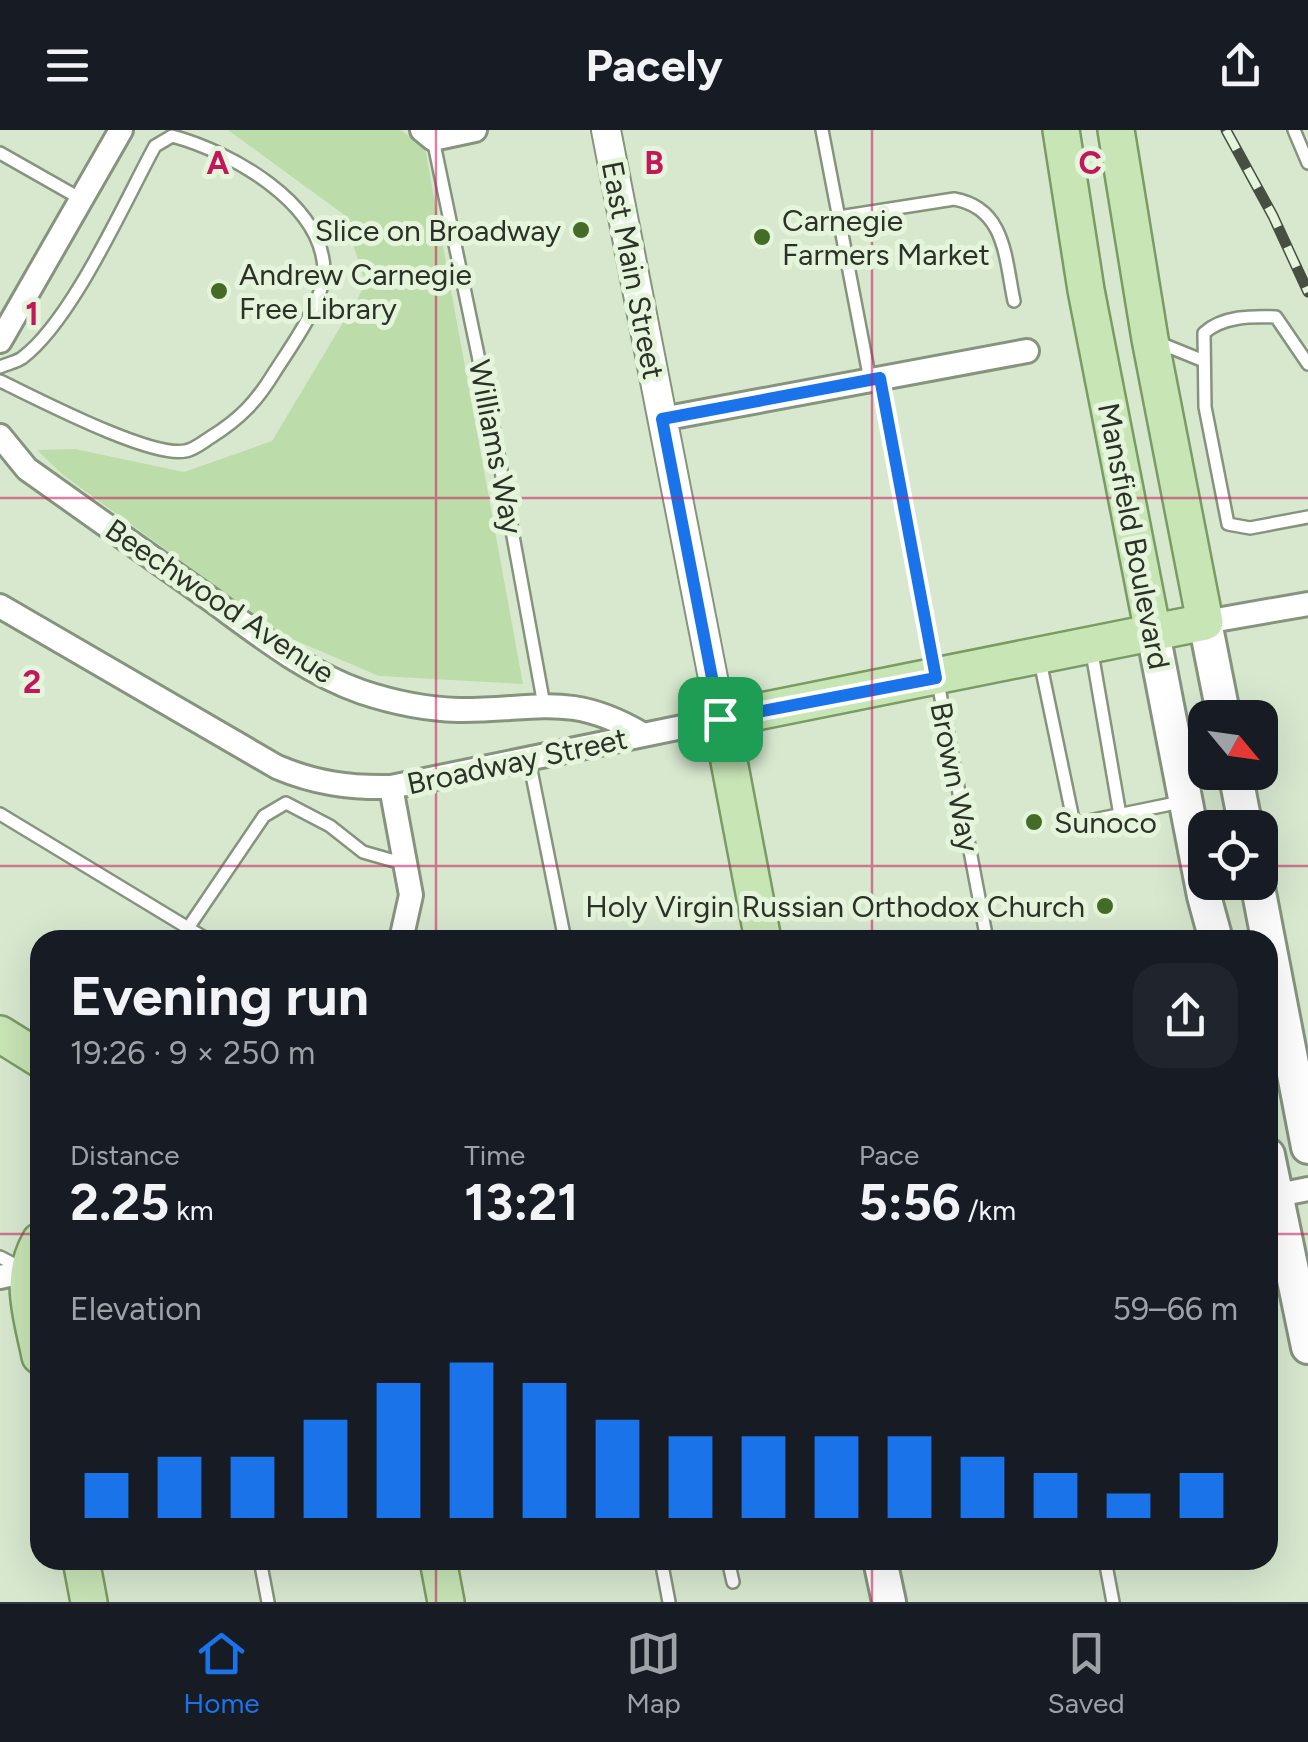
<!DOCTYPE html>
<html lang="en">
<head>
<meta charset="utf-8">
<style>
  :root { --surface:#171b24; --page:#20242c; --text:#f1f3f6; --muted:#9ea1a6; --line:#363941; --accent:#1a73e8 }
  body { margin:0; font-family:Figtree,sans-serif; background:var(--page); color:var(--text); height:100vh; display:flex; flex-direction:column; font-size:38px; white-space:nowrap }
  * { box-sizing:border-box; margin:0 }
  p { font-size:32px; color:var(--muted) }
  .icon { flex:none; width:55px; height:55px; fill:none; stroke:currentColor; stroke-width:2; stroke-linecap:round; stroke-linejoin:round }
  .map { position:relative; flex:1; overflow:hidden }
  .side { position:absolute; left:30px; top:800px; width:1248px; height:640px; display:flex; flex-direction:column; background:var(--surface); border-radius:30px; box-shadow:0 10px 40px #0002 }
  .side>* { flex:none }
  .needle { width:65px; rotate:119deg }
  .tools { position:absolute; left:1188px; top:570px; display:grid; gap:20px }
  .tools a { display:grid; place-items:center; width:90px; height:90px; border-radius:20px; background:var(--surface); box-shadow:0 10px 40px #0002; font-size:50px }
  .pin { position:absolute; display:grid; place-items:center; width:85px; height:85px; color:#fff; margin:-42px; border-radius:20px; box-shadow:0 5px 15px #0006 }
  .round { display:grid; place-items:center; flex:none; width:105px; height:105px; border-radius:30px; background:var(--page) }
  .summary { display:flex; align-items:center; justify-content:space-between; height:170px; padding:0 40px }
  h1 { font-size:55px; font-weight:700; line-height:75px }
  .metrics { display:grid; grid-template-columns:repeat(3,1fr); gap:15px; height:170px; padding:10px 40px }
  .metrics div { display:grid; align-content:center }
  .metrics b { font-size:50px; font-weight:700 }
  .metrics small { font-size:28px; font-weight:400 }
  .metrics p { font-size:28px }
  .chart { height:280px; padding:20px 40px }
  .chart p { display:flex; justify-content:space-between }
  .chart svg { width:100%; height:180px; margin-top:10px; stroke:var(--accent); stroke-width:6 }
  header { display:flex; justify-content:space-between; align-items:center; height:130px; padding:0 40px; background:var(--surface); font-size:45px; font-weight:700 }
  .dock { display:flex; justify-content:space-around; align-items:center; height:140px; border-top:2px solid var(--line); background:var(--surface); font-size:28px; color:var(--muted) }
  .dock a { display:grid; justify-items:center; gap:5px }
  .dock .on { color:var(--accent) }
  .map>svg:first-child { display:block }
  .green { fill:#bcdda9 }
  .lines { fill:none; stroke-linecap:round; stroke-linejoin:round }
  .service-casing { stroke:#86947e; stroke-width:16 }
  .minor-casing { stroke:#86947e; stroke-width:28 }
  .tertiary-casing { stroke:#86947e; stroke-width:32 }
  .secondary-casing { stroke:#86947e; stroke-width:38 }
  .primary-casing { stroke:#799b64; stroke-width:40 }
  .service { stroke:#fff; stroke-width:11 }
  .minor { stroke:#fff; stroke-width:22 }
  .tertiary { stroke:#fff; stroke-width:28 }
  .secondary { stroke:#fff; stroke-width:32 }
  .primary { stroke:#c8e5b6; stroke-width:35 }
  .rail-casing { stroke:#474f43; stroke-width:11 }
  .rail { stroke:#e5f5dc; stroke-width:8; stroke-dasharray:22; stroke-linecap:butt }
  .route-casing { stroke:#fff; stroke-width:20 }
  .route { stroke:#1a73e8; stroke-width:12 }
  .grid { fill:none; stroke:#c2185b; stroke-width:2.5; stroke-opacity:0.55 }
  .poi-dot { fill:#446c27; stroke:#e5f5dc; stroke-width:4 }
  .labels { text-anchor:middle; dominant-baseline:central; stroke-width:10; stroke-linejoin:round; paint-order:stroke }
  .poi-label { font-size:30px; fill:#2c3228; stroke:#e5f5dc; text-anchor:start }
  .street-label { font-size:30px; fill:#2c3228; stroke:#e5f5dc }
  .grid-label { font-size:32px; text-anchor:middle; font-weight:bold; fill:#c2185b; stroke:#e5f5dc; stroke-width:10; stroke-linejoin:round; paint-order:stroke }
</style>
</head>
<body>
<header><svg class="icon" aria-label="menu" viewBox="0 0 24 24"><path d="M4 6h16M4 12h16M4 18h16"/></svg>Pacely<svg class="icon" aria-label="share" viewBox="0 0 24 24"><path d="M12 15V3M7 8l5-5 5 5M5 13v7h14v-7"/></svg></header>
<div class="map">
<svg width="1308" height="1472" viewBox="0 0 1308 1472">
  <rect width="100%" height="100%" fill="#d8e8cf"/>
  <path class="green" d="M 228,0 L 401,0 L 425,18 L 523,554 L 379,546 L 285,506 L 63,345 L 37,320 L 75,319 L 184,342 L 272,311 L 366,154 L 343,84 Z"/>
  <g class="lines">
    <defs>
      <path id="service" d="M 822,0 L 870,250
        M 1294,0 L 1308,33
        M 433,9 L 493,297 L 544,575
        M 0,23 L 81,69
        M 839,87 L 954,69 C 1006,78 1005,129 1014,171
        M 1157,212 L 1204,231
        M 1308,234 L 1276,187 C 1251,186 1223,186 1204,203 L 1205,277 L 1228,394 L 1250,398 L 1308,387
        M 0,237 C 7,234 16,232 22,228 C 72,191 124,73 155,16 L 172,6 C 229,21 322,72 324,140 C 324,172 291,216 274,243 C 257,271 240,289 211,307 C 203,312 194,320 185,321 C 150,328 36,268 0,251
        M 880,248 L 987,810
        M 1091,517 L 1120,685
        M 1040,531 L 1074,694 L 1181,672
        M 529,630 L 565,810
        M 0,684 L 208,810
        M 188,798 L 264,686 L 286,673 L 330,696 L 363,722 L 405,734
        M 0,1127 L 23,1139
        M 260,1430 L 268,1472
        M 661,1430 L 669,1472
        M 728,1430 L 733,1452
        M 1105,1430 L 1113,1472"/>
      <path id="minor" d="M 422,0 L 433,9 L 475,0
        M 0,211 L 121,0
        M 662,289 L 1027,221
        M 0,306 L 27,339 C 89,383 151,427 213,471 C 259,505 307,543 362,562 C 392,572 426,579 458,580 C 535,581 569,561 642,604
        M 0,476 L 277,637 C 315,653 349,658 391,657 L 721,589
        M 1205,492 L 1308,474
        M 391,657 L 411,765 L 401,810
        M 1268,1067 L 1308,1059
        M 0,1147 L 27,1141"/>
      <path id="tertiary" d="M 606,0 L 721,589"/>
      <path id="secondary" d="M 1205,492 L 1224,588
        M 1153,503 L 1204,766 L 1216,810
        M 1235,642 L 1246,698
        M 1257,752 L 1308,1017
        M 1268,1025 L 1308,1217
        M 880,1430 L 889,1472"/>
      <path id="primary" d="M 1061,0 L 1086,160 L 1153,503
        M 763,810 L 721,589 L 1205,492 L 1150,209 L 1116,0
        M 0,904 L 40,929
        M 40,1111 C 18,1149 32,1186 40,1226
        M 81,1430 L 89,1472
        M 438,1430 L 446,1472"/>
    </defs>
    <use href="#service" class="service-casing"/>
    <use href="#minor" class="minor-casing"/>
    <use href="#tertiary" class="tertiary-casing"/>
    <use href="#secondary" class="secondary-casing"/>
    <use href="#primary" class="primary-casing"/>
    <use href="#service" class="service"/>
    <use href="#minor" class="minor"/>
    <use href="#tertiary" class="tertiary"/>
    <use href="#secondary" class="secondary"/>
    <use href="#primary" class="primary"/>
    <defs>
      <path id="rail" d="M 1226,0 L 1273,86 L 1308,162"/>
    </defs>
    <use href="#rail" class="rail-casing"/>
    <use href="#rail" class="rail"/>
  </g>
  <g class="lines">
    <defs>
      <path id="route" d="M 880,248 L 936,548 L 720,589 L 662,289 Z"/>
    </defs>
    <use href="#route" class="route-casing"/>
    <use href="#route" class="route"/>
  </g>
  <path class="grid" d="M 436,0 L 436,810M 872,0 L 872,810M 0,368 L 1308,368M 0,736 L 1205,736M 1260,736 L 1308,736M 0,1104 L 40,1104M 1268,1104 L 1308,1104M 436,1430 L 436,1472M 872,1430 L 872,1472"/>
  <g class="poi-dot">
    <circle cx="581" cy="100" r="10"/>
    <circle cx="762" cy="107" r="10"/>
    <circle cx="219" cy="161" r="10"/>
    <circle cx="1034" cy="692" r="10"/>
    <circle cx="1105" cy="776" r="10"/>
  </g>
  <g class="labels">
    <g class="poi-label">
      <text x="782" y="90">Carnegie<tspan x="782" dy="34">Farmers Market</tspan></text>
      <text x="561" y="100" text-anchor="end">Slice on Broadway</text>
      <text x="239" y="144">Andrew Carnegie<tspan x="239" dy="34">Free Library</tspan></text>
      <text x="1054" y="692">Sunoco</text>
      <text x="1085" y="776" text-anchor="end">Holy Virgin Russian Orthodox Church</text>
    </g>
    <g class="street-label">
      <text transform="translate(633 140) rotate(79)">East Main Street</text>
      <text transform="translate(496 317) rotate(79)">Williams Way</text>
      <text transform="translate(1134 406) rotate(79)">Mansfield Boulevard</text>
      <text transform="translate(220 471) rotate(34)">Beechwood Avenue</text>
      <text transform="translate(517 631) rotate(-12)">Broadway Street</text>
      <text transform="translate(955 647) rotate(79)">Brown Way</text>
    </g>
  </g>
  <g class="grid-label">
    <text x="218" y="44">A</text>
    <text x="654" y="44">B</text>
    <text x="1090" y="44">C</text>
    <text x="32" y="195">1</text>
    <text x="32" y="563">2</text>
  </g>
</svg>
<div class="tools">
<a><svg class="needle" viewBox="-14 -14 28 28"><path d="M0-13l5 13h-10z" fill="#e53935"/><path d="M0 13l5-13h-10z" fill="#9ea1a6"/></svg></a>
<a><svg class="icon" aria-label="locate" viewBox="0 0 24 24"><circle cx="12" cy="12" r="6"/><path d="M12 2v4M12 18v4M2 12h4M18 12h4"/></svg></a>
</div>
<div class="pin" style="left:720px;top:589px;background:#1e9e55"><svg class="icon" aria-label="arrive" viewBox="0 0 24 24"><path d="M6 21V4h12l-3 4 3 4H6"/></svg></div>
<section class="side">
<div class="summary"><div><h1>Evening run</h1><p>19:26 · 9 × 250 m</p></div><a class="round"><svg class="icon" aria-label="share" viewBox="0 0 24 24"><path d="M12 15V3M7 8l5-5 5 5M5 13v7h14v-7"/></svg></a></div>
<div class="metrics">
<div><p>Distance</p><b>2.25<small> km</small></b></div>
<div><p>Time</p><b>13:21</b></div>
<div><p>Pace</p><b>5:56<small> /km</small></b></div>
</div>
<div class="chart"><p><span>Elevation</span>59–66 m</p>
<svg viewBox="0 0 160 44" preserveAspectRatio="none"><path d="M5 44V33M15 44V29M25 44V29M35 44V20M45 44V11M55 44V6M65 44V11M75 44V20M85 44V24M95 44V24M105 44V24M115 44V24M125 44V29M135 44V33M145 44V38M155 44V33"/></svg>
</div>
</section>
</div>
<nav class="dock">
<a class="on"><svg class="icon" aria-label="home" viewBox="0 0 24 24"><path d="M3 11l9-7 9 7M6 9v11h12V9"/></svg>Home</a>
<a><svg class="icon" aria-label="map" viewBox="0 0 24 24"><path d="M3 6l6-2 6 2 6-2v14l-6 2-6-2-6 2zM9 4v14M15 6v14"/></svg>Map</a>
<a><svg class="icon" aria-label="saved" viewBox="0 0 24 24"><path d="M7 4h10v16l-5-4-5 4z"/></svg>Saved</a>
</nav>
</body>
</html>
